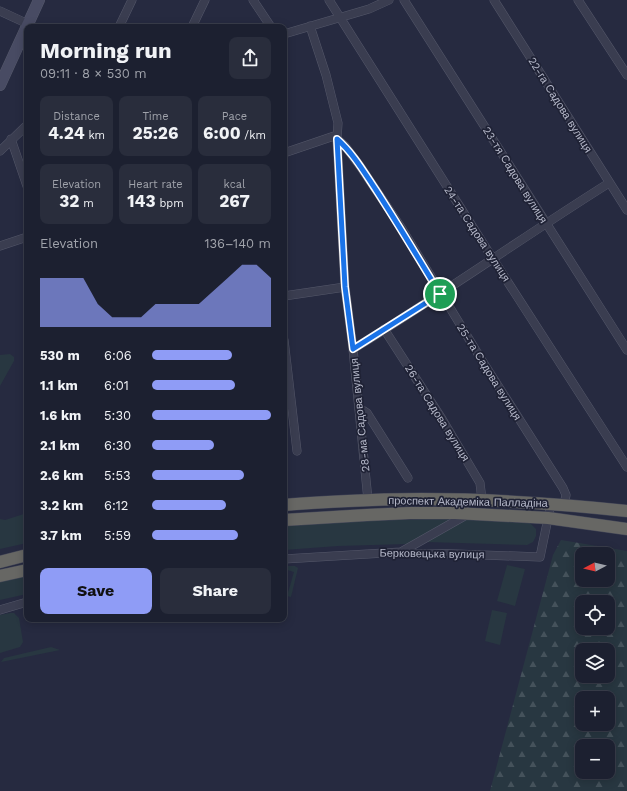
<!DOCTYPE html>
<html lang="en">
<head>
<meta charset="utf-8">
<style>
  :root { --surface:#1c2030; --page:#292d3c; --text:#f1f3f6; --muted:#a0a3ab; --line:#3a3e4c; --accent:#8f9cf6 }
  body { margin:0; font-family:"Work Sans",sans-serif; background:var(--page); color:var(--text); height:100vh; display:flex; flex-direction:column; font-size:15px; white-space:nowrap }
  * { box-sizing:border-box; margin:0 }
  p { font-size:13px; color:var(--muted) }
  .icon { flex:none; width:22px; height:22px; fill:none; stroke:currentColor; stroke-width:2; stroke-linecap:round; stroke-linejoin:round }
  .map { position:relative; flex:1; overflow:hidden }
  .sheet { position:absolute; left:24px; top:24px; width:263px; height:598px; display:flex; flex-direction:column; background:var(--surface); border-radius:8px; box-shadow:0 2px 10px #0003,0 0 0 1px var(--line) }
  .sheet>* { flex:none }
  .needle { width:26px; rotate:263deg }
  .tools { position:absolute; left:575px; top:547px; display:grid; gap:8px }
  .tools a { display:grid; place-items:center; width:40px; height:40px; border-radius:8px; background:var(--surface); box-shadow:0 2px 10px #0003,0 0 0 1px var(--line); font-size:20px }
  .pin { position:absolute; display:grid; place-items:center; width:34px; height:34px; color:#fff; margin:-17px; border:2px solid #fff; border-radius:50%; box-shadow:0 1px 4px #0007 }
  .round { display:grid; place-items:center; flex:none; width:42px; height:42px; border-radius:8px; background:var(--page) }
  .overview { display:flex; align-items:center; justify-content:space-between; height:68px; padding:0 16px }
  h1 { font-size:22px; font-weight:700; line-height:30px }
  .figures { display:grid; grid-template-columns:repeat(3,1fr); gap:6px; height:68px; padding:4px 16px }
  .figures div { display:grid; align-content:center; border-radius:8px; background:var(--page); text-align:center }
  .figures b { font-size:17px; font-weight:700 }
  .figures small { font-size:11px; font-weight:400 }
  .figures p { font-size:11px }
  .chart { height:112px; padding:8px 16px }
  .chart p { display:flex; justify-content:space-between }
  .chart svg { width:100%; height:72px; margin-top:4px; fill:var(--accent); opacity:.7 }
  .primary-button { display:flex; gap:8px; margin-top:auto; padding:8px 16px }
  .primary-button a { flex:1; height:46px; border-radius:8px; background:var(--accent); color:#111; font-size:16px; font-weight:700; line-height:46px; text-align:center }
  .primary-button a+a { background:var(--page); color:var(--text) }
  ul { padding:0 16px; list-style:none; font-size:13px }
  li { display:grid; grid-template-columns:64px 48px 1fr; align-items:center; height:30px }
  li i { height:10px; border-radius:5px; background:var(--accent) }
  .map>svg:first-child { display:block }
  .green { fill:#283741 }
  .forest { fill:url(#forest-firs); fill-rule:evenodd }
  .lines { fill:none; stroke-linecap:round; stroke-linejoin:round }
  .minor-casing { stroke:#55586a; stroke-width:9 }
  .secondary-casing { stroke:#55586a; stroke-width:12 }
  .trunk-casing { stroke:#424557; stroke-width:13 }
  .minor { stroke:#3a3d50; stroke-width:8 }
  .secondary { stroke:#484b63; stroke-width:11 }
  .trunk { stroke:#676764; stroke-width:12 }
  .route-casing { stroke:#fff; stroke-width:8 }
  .route { stroke:#1a73e8; stroke-width:5 }
  .labels { text-anchor:middle; dominant-baseline:central; stroke-width:3.5; stroke-linejoin:round; paint-order:stroke }
  .street-label { font-size:11px; fill:#b6b9ca; stroke:#1f2235 }
</style>
</head>
<body>
<div class="map">
<svg width="627" height="791" viewBox="0 0 627 791">
  <defs>
    <pattern id="forest-firs" width="22" height="20" patternUnits="userSpaceOnUse"><rect width="22" height="20" fill="#283741"/><path d="M5 1l3.5 6h-7zM16 11l3.5 6h-7z" fill="#45525b"/></pattern>
  </defs>
  <rect width="100%" height="100%" fill="#262a40"/>
  <path class="green" d="M 10,354 L 14,357 L 14,361 L 0,386 L 0,355 Z
    M 27,513 L 27,543 L 0,549 L 0,519 L 5,520 Z
    M 455,518 L 407,544 L 338,546 L 284,550 L 284,526 L 333,522 Z
    M 467,519 L 530,523 L 536,529 L 536,536 L 533,542 L 527,545 L 426,542 Z
    M 507,565 L 525,569 L 515,606 L 497,601 Z
    M 284,566 L 295,566 L 298,568 L 291,597 L 287,596 L 294,572 L 284,569 Z
    M 27,575 L 27,594 L 0,600 L 0,581 Z
    M 492,610 L 507,613 L 500,645 L 485,641 Z
    M 10,613 L 14,613 L 19,618 L 23,642 L 20,647 L 0,653 L 0,615 Z
    M 51,647 L 60,650 L 1,662 L 4,658 Z"/>
  <path class="forest" d="M 561,540 L 627,551 L 627,791 L 490,791 L 553,555 ZM 582,554 L 608,554 L 608,580 L 582,580 ZM 582,602 L 608,602 L 608,628 L 582,628 ZM 582,650 L 608,650 L 608,676 L 582,676 ZM 582,698 L 608,698 L 608,724 L 582,724 ZM 582,746 L 608,746 L 608,772 L 582,772 Z"/>
  <g class="lines">
    <defs>
      <path id="minor" d="M 253,0 L 271,27
        M 329,0 L 493,259 L 627,467
        M 404,0 L 627,350
        M 494,0 L 627,210
        M 578,0 L 627,75
        M 0,11 L 28,24
        M 310,26 L 326,75 L 338,123 L 337,139 L 345,146 L 360,166 L 402,229 L 483,362 L 563,488 L 566,495 L 564,505
        M 119,27 L 132,0
        M 192,27 L 205,0
        M 284,34 L 369,9 L 389,0
        M 11,139 L 27,186
        M 337,139 L 345,287 L 353,349 L 368,500
        M 0,151 L 27,125
        M 284,153 L 337,135
        M 0,246 L 27,237
        M 284,296 L 345,287
        M 384,329 L 442,419 L 480,483 L 482,500
        M 284,340 L 297,451
        M 353,349 C 440,296 523,237 609,183
        M 359,410 L 364,411 L 367,413 L 408,478
        M 401,552 L 468,514
        M 284,559 L 401,552 L 540,557 L 551,504
        M 0,610 L 27,602"/>
      <path id="secondary" d="M 0,85 L 39,0"/>
      <path id="trunk" d="M 284,505 C 305,503 326,502 348,501 C 441,496 534,501 627,511
        M 284,520 L 367,515 L 410,513 L 455,513 L 548,518 L 627,529
        M 0,562 L 27,555
        M 0,576 L 27,570"/>
    </defs>
    <use href="#minor" class="minor-casing"/>
    <use href="#secondary" class="secondary-casing"/>
    <use href="#trunk" class="trunk-casing"/>
    <use href="#minor" class="minor"/>
    <use href="#secondary" class="secondary"/>
    <use href="#trunk" class="trunk"/>
  </g>
  <g class="lines">
    <defs>
      <path id="route" d="M 337,139 C 353,153 364,172 376,190 C 398,224 419,259 440,294 L 353,349 L 345,287 Z"/>
    </defs>
    <use href="#route" class="route-casing"/>
    <use href="#route" class="route"/>
  </g>
  <g class="labels">
    <g class="street-label">
      <text transform="translate(560 105) rotate(58)">22-га Садова вулиця</text>
      <text transform="translate(515 175) rotate(58)">23-тя Садова вулиця</text>
      <text transform="translate(477 234) rotate(57)">24-та Садова вулиця</text>
      <text transform="translate(489 372) rotate(58)">25-та Садова вулиця</text>
      <text transform="translate(437 413) rotate(58)">26-та Садова вулиця</text>
      <text transform="translate(360 415) rotate(-96)">28-ма Садова вулиця</text>
      <text transform="translate(468 502) rotate(1)">проспект Академіка Палладіна</text>
      <text transform="translate(432 554) rotate(1)">Берковецька вулиця</text>
    </g>
  </g>
</svg>
<div class="tools">
<a><svg class="needle" viewBox="-14 -14 28 28"><path d="M0-13l5 13h-10z" fill="#e53935"/><path d="M0 13l5-13h-10z" fill="#a0a3ab"/></svg></a>
<a><svg class="icon" aria-label="locate" viewBox="0 0 24 24"><circle cx="12" cy="12" r="6"/><path d="M12 2v4M12 18v4M2 12h4M18 12h4"/></svg></a>
<a><svg class="icon" aria-label="layers" viewBox="0 0 24 24"><path d="M12 4l9 5-9 5-9-5zM3 14l9 5 9-5"/></svg></a>
<a>+</a>
<a>−</a>
</div>
<div class="pin" style="left:440px;top:294px;background:#1e9e55"><svg class="icon" aria-label="arrive" viewBox="0 0 24 24"><path d="M6 21V4h12l-3 4 3 4H6"/></svg></div>
<section class="sheet">
<div class="overview"><div><h1>Morning run</h1><p>09:11 · 8 × 530 m</p></div><a class="round"><svg class="icon" aria-label="share" viewBox="0 0 24 24"><path d="M12 15V3M7 8l5-5 5 5M5 13v7h14v-7"/></svg></a></div>
<div class="figures">
<div><p>Distance</p><b>4.24<small> km</small></b></div>
<div><p>Time</p><b>25:26</b></div>
<div><p>Pace</p><b>6:00<small> /km</small></b></div>
</div>
<div class="figures">
<div><p>Elevation</p><b>32<small> m</small></b></div>
<div><p>Heart rate</p><b>143<small> bpm</small></b></div>
<div><p>kcal</p><b>267</b></div>
</div>
<div class="chart"><p><span>Elevation</span>136–140 m</p>
<svg viewBox="0 0 160 44" preserveAspectRatio="none"><path d="M0 44V14L10 14L20 14L30 14L40 30L50 38L60 38L70 38L80 30L90 30L100 30L110 30L120 22L130 14L140 6L150 6L160 14V44z"/></svg>
</div>
<ul>
<li><b>530 m</b>6:06<i style="width:67%"></i></li>
<li><b>1.1 km</b>6:01<i style="width:70%"></i></li>
<li><b>1.6 km</b>5:30<i style="width:100%"></i></li>
<li><b>2.1 km</b>6:30<i style="width:52%"></i></li>
<li><b>2.6 km</b>5:53<i style="width:77%"></i></li>
<li><b>3.2 km</b>6:12<i style="width:62%"></i></li>
<li><b>3.7 km</b>5:59<i style="width:72%"></i></li>
</ul>
<div class="primary-button"><a>Save</a><a>Share</a></div>
</section>
</div>
</body>
</html>
